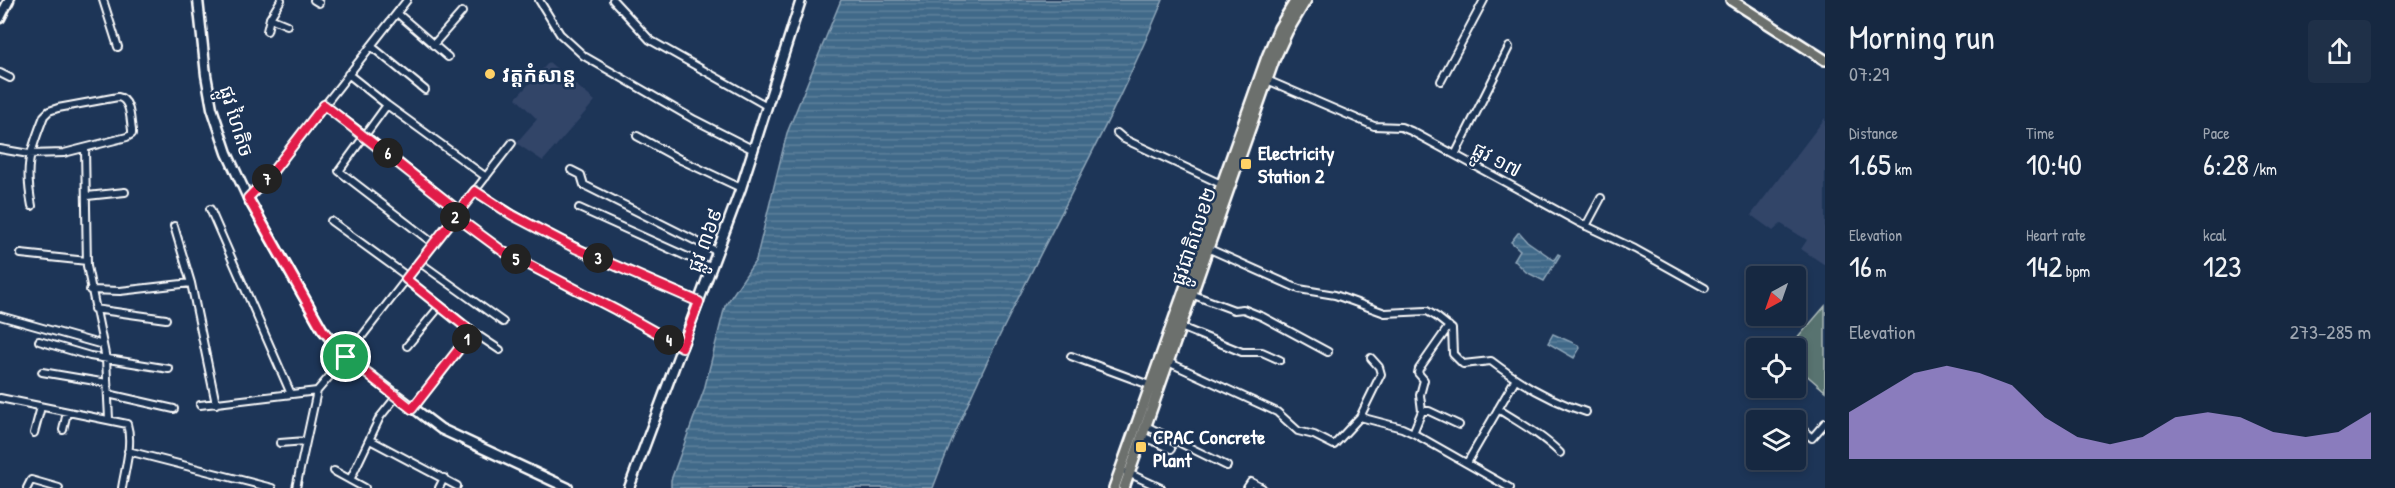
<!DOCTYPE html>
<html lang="en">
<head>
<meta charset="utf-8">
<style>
  :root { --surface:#162841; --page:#1f3048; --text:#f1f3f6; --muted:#9ea6b1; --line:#35445a; --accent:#bca0f2 }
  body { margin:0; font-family:"Patrick Hand","Noto Sans Khmer",sans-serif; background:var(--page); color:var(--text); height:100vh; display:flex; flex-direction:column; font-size:22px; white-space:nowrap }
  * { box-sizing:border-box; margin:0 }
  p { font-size:20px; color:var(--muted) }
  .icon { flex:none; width:33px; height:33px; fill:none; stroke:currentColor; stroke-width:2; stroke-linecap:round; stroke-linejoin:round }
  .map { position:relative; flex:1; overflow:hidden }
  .panel { display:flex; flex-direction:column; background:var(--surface); width:570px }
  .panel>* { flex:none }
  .needle { width:39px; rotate:220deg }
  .buttons { position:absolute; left:1746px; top:266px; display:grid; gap:12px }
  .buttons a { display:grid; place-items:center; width:60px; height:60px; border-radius:6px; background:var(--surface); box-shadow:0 3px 9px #0003,0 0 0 2px var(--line); font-size:30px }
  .pin { position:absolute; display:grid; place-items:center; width:51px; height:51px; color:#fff; margin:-26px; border:3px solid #fff; border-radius:50%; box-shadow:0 2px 6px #0007 }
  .km { position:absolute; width:30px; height:30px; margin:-15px; border-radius:50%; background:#222; color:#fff; font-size:16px; line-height:30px; text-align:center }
  .round { display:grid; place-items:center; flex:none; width:63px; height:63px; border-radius:6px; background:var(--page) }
  .headline { display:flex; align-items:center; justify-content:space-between; height:102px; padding:0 24px }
  h1 { font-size:33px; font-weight:600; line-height:45px }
  .metrics { display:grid; grid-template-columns:repeat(3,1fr); gap:9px; height:102px; padding:6px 24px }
  .metrics div { display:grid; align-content:center }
  .metrics b { font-size:30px; font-weight:600 }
  .metrics small { font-size:16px; font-weight:400 }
  .metrics p { font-size:16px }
  .chart { height:168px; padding:12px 24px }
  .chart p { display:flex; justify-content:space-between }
  .chart svg { width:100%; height:108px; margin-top:6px; fill:var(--accent); opacity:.7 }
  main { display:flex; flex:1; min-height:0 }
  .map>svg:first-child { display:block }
  .built { fill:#314468 }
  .pitch { fill:#587370; stroke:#acb9b8; stroke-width:1.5 }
  .water { fill:url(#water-rules); stroke:#8da5b8; stroke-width:1.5 }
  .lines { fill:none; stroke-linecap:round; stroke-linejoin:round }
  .street-casing { stroke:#fff; stroke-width:10 }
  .secondary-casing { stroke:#fff; stroke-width:13 }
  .primary-casing { stroke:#fff; stroke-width:14 }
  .street { stroke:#1d3557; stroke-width:6 }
  .secondary { stroke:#1d3557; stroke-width:8 }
  .primary { stroke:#6c706d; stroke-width:9 }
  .route-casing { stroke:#fff; stroke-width:12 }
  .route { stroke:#e11d48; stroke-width:8 }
  .poi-dot { fill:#ffd166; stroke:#1d3557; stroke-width:2 }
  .labels { text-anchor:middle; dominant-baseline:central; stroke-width:5; stroke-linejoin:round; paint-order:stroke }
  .poi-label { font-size:20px; font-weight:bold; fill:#fff; stroke:#1d3557; text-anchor:start }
  .street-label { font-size:20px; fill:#fff; stroke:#1d3557 }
</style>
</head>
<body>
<main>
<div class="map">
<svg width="1825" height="488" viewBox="0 0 1825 488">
  <defs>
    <pattern id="water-rules" width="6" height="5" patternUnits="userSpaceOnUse" patternTransform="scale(1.5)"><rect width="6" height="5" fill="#416989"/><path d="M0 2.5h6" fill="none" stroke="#5e809b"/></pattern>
  </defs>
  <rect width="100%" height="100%" fill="#1d3557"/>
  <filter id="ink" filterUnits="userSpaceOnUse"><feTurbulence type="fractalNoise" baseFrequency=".0167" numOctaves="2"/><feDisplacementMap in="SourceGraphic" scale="12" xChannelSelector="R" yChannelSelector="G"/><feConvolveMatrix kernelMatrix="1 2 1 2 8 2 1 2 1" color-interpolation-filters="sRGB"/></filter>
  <g filter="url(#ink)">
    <path class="built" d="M 549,62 L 595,101 L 543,161 L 516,143 L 537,119 L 516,98 Z
      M 1825,118 L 1825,265 L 1801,249 L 1807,240 L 1781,224 L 1773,231 L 1751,215 Z"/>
    <path class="pitch" d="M 1825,306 L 1825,391 L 1796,366 L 1796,348 L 1789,348 Z"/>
    <path class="water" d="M 841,0 L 1163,0 C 1094,166 997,319 933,488 L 671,488 L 671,480 L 704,390 L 725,306 L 756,260 L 787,133 Z
      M 1518,233 L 1520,233 L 1527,241 L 1554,260 L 1558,254 L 1560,255 L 1544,281 L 1526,272 L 1514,260 L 1520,250 L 1511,242 Z
      M 1553,334 L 1578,345 L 1580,348 L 1574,358 L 1548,343 Z"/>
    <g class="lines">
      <defs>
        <path id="street" d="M 103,0 L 118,47
          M 314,0 L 319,3
          M 539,0 L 560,34 L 584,56 L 695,120 L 754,150
          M 613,0 L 650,40 L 767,106
          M 397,13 L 448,57
          M 270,18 L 287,25
          M 267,31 L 270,18 L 281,0
          M 433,45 L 462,12
          M 371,46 L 425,90
          M 0,73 L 10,78
          M 348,74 L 387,105 L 486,177
          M 1267,80 L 1374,126 L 1401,127 L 1411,131 L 1580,223 L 1635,249 L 1705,288
          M 1441,81 L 1484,0
          M 324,105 L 365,135 L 459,211
          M 387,105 L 339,171 L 434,244
          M 1117,133 L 1124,139 L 1221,184
          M 637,136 L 681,160 L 741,188
          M 85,148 L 87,266 L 106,359 L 109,419
          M 0,149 L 29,154 L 64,153 L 127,137 L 132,134 L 132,130 C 130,119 131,99 118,97 L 58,108 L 49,111 L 44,116 C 30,153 24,165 32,206
          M 1455,155 L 1509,47
          M 571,170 L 581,175 L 584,185 L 718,252
          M 475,191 C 547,238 620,268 699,301
          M 87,196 L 125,192
          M 248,198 L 270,175 L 407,0
          M 579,208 L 712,268
          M 210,209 L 291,394
          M 455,216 L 504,252 L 616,310 L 682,347
          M 331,221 L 408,277
          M 174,226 L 191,283 L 216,404
          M 1586,226 L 1601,198
          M 1205,247 L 1299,289 L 1335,295 L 1385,313 L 1427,311 L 1437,317 L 1452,329 L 1453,354 L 1463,364 L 1491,361 C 1521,384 1550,401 1586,412
          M 21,254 L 87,261
          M 419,262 L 503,322
          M 406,279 L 473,332 L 500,350
          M 90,290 L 120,291 L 191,283
          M 1191,294 L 1234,310 L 1243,309 L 1263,317 L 1328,352
          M 94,309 L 166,319
          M 0,316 L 103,345
          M 1178,326 L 1242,352 L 1262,352 L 1280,360
          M 39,341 L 90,356 L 169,369
          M 407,346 L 440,306
          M 1071,356 L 1152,386
          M 1168,362 L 1277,412 L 1298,431 L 1314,435 L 1334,445 L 1360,417 L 1381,374 L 1379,367 L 1371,358
          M 42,372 L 107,383
          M 108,394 L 174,409
          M 0,398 L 127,424 C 133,443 125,469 122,488
          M 200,405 L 317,391
          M 412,409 L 473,332
          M 1498,409 C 1520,423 1542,435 1560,453
          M 1422,411 L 1429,411 L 1459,425
          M 1360,417 L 1402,428 L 1413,433 L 1510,488
          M 1790,419 L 1791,420
          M 1796,424 L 1812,438 L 1825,423
          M 1146,426 L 1227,466
          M 63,430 L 67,412
          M 34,433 L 41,407
          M 1413,433 L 1422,411 L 1420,395 L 1424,380 L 1418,373 L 1419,369 L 1449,326
          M 1142,436 L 1171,449
          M 370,440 L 457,486
          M 280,443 L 306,441
          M 128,451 L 272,488
          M 1467,463 L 1515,380
          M 334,471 L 365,488
          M 1126,472 L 1161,488
          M 350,480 L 380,417 L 396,397
          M 27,488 L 31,480 L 59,488
          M 296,488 L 317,391 L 346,357 L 512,143
          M 439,488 L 444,478
          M 1247,488 L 1251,482 L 1262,488"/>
        <path id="secondary" d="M 198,0 L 206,75 L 212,108 L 227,153 L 248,198 L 322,329 L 346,357 L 441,429 L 568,488
          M 0,18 L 9,0
          M 629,488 L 741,188 L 801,0"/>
        <path id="primary" d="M 1731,0 L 1825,60
          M 1114,488 L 1267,57 L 1279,28 L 1296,0
          M 1124,488 L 1274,60 L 1287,32 L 1306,0"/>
      </defs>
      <use href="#street" class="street-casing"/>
      <use href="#secondary" class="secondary-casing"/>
      <use href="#primary" class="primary-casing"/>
      <use href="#street" class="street"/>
      <use href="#secondary" class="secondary"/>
      <use href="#primary" class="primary"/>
    </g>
  </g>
  <g class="lines" filter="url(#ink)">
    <defs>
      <path id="route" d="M 346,357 L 412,409 L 472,332 L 406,279 L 475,191 L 512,215 L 575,248 L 699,302 L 682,347 L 616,310 L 504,252 L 455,216 L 459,211 L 324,105 L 270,175 L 248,198 L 322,329 L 346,357"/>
    </defs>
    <use href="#route" class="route-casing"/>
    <use href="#route" class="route"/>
  </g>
  <g class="poi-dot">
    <circle cx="490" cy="74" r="6"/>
    <rect x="1240" y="158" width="12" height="12" rx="3"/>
    <rect x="1135" y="441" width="12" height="12" rx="3"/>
  </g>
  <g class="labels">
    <g class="poi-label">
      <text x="502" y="74">វត្តកំសាន្ត</text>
      <text x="1258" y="152">Electricity<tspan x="1258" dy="23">Station 2</tspan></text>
      <text x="1153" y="436">CPAC Concrete<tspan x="1153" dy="23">Plant</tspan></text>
    </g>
    <g class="street-label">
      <text transform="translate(237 121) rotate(73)">ផ្លូវ ហៃតិច</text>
      <text transform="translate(1497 159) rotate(28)">ផ្លូវ ១៧</text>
      <text transform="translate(1193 236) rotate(-71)">ផ្លូវជាតិលេខ២</text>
      <text transform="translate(704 240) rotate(-70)">ផ្លូវ ៣៦៩</text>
    </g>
  </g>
</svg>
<div class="buttons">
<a><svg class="needle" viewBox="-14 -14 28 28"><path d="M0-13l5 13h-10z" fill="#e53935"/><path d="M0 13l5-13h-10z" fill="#9ea6b1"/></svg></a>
<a><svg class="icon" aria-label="locate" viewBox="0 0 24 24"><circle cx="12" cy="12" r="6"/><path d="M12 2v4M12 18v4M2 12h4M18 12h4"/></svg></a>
<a><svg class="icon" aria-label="layers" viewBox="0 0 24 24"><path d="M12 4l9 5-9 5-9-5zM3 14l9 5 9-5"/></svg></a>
</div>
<div class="pin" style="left:346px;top:357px;background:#1e9e55"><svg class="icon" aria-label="arrive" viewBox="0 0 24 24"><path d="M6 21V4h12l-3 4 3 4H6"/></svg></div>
<b class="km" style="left:467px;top:339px">1</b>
<b class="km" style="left:455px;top:217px">2</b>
<b class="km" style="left:598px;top:258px">3</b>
<b class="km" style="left:669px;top:340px">4</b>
<b class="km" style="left:516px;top:259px">5</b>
<b class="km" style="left:388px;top:153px">6</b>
<b class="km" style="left:267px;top:179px">7</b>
</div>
<section class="panel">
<div class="headline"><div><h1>Morning run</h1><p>07:29</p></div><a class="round"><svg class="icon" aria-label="share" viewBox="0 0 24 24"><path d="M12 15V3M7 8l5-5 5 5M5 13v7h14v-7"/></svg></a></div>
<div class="metrics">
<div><p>Distance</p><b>1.65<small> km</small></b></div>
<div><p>Time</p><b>10:40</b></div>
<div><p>Pace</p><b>6:28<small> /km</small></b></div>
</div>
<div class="metrics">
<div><p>Elevation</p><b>16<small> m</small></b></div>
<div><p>Heart rate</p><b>142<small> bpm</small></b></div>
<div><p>kcal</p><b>123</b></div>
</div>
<div class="chart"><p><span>Elevation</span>273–285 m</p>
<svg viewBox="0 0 160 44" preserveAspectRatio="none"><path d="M0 44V25L10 17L20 9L30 6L40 9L50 14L60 27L70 35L80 38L90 35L100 27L110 25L120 27L130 33L140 35L150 33L160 25V44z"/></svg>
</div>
</section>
</main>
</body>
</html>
